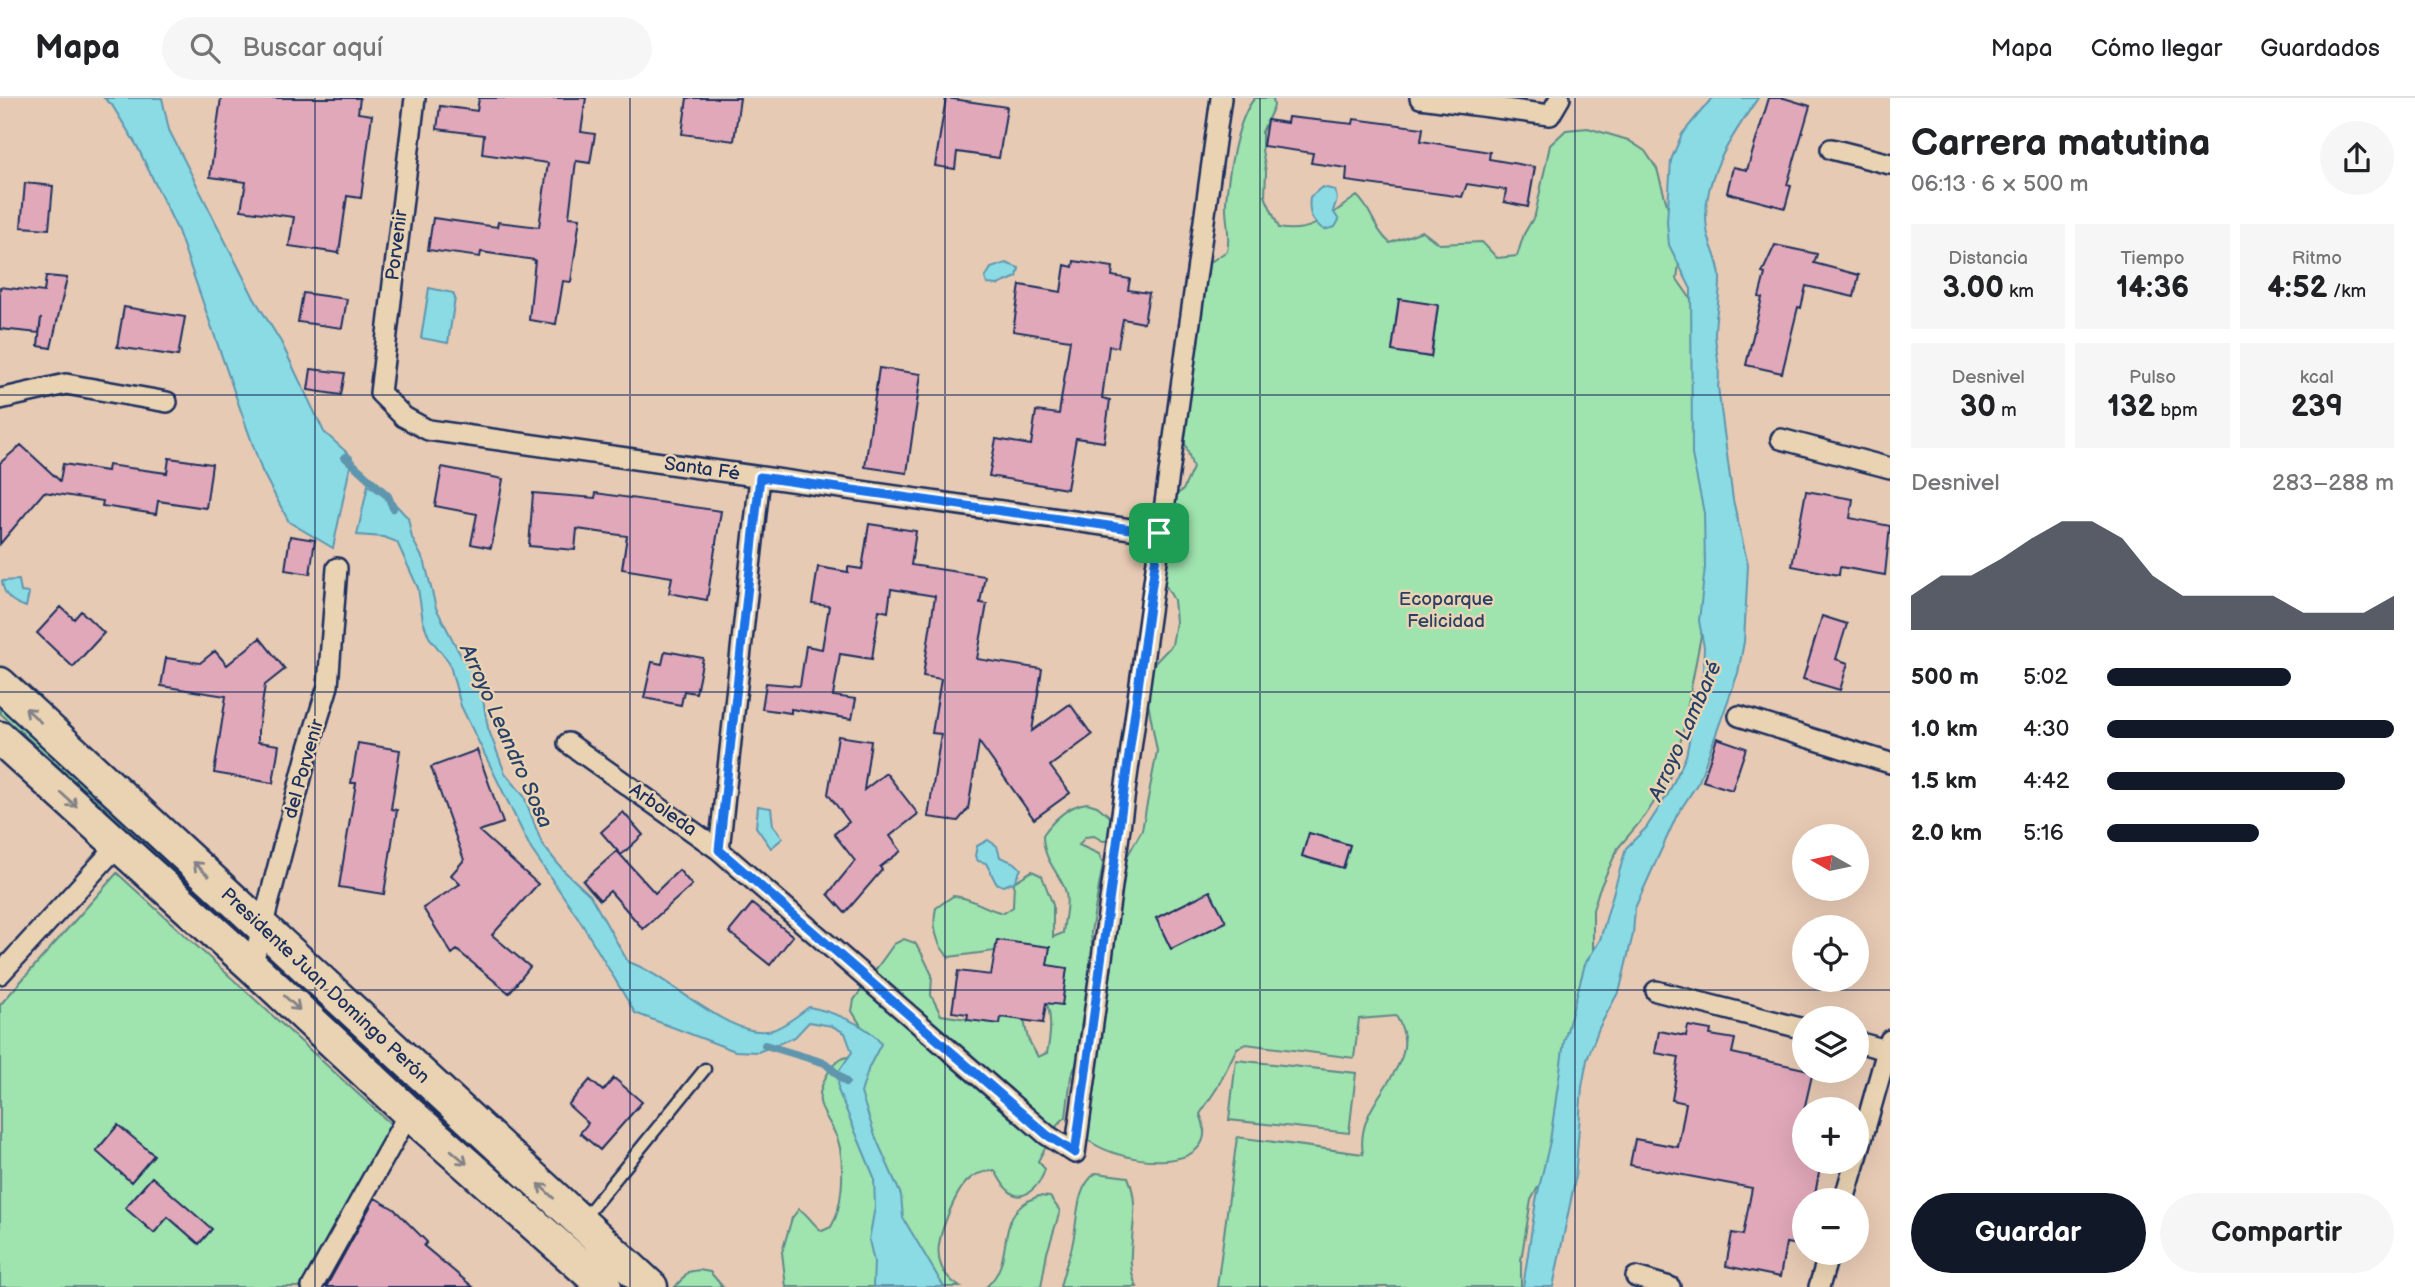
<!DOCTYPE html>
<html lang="es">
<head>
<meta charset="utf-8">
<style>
  :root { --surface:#fff; --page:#f6f6f6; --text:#202124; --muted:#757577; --line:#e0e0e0; --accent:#111827 }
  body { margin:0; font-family:"Balsamiq Sans",sans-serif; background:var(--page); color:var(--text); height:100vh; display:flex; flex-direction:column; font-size:26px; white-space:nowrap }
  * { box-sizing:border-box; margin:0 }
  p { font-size:23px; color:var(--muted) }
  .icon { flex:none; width:38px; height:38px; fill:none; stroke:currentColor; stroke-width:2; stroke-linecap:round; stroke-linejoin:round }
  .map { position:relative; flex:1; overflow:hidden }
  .panel { display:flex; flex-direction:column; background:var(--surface); width:525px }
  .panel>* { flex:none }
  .needle { width:46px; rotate:279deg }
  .buttons { position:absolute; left:1792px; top:726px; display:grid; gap:14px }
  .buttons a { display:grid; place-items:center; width:77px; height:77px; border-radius:50%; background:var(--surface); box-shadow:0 7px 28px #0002; font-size:35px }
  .pin { position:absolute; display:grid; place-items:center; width:60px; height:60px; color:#fff; margin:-30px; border-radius:14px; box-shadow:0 4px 10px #0006 }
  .round { display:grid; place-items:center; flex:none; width:74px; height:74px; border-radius:37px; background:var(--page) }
  .summary { display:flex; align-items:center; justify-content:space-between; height:119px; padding:0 21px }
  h1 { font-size:38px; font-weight:600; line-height:52px }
  .figures { display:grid; grid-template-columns:repeat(3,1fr); gap:10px; height:119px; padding:7px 21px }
  .figures div { display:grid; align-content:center; border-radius:0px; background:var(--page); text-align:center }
  .figures b { font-size:30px; font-weight:600 }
  .figures small { font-size:19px; font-weight:400 }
  .figures p { font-size:19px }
  .chart { height:196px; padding:14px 21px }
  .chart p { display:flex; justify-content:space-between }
  .chart svg { width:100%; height:126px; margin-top:7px; fill:var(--accent); opacity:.7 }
  .cta { display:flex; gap:14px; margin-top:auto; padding:14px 21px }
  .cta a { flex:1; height:80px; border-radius:42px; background:var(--accent); color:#fff; font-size:28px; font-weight:600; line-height:80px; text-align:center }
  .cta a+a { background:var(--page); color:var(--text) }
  ul { padding:0 21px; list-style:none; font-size:23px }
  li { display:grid; grid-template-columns:112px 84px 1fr; align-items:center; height:52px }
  li i { height:18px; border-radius:9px; background:var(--accent) }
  header { display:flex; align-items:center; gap:42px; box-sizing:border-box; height:98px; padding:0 35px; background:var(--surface); border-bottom:2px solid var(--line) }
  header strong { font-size:33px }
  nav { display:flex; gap:38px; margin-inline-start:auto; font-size:24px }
  .search { width:490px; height:63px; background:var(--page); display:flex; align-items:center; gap:18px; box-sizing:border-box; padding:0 24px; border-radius:38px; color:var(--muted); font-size:26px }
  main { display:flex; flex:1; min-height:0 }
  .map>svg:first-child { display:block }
  .green { fill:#9fe3ae; stroke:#5d8986; stroke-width:2; fill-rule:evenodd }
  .water { fill:#8adbe4; stroke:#5e96ae; stroke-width:2 }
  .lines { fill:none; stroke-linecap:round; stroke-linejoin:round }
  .stream { stroke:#5e96ae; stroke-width:8 }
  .building { fill:#e1a8ba; stroke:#1b2f5e; stroke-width:2 }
  .service-casing { stroke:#1b2f5e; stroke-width:15 }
  .minor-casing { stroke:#1b2f5e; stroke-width:24 }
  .primary-casing { stroke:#1b2f5e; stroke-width:37 }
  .service { stroke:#e9d3b2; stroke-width:10 }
  .minor { stroke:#e9d3b2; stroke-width:19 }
  .primary { stroke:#e9d3b2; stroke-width:32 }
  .oneway { stroke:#828188 }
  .route-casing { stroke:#fff; stroke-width:14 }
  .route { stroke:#1a73e8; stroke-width:9 }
  .grid { fill:none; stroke:#1b2f5e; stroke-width:2; stroke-opacity:0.55 }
  .labels { text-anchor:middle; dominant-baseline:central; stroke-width:5; stroke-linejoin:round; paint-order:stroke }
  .street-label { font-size:19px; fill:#1b2f5e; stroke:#e9d3b2 }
  .park-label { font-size:19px; fill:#284166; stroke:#e9d3b2 }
  .water-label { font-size:21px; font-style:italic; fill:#26406b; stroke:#e9d3b2 }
</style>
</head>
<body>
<header>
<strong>Mapa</strong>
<div class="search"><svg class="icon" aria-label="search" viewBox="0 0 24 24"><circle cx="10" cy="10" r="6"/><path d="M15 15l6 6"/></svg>Buscar aquí</div>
<nav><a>Mapa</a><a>Cómo llegar</a><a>Guardados</a></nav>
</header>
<main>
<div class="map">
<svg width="1890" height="1189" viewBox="0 0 1890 1189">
  <rect width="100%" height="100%" fill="#e7cab4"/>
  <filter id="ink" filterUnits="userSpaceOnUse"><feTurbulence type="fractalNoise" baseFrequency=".0143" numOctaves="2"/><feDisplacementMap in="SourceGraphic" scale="14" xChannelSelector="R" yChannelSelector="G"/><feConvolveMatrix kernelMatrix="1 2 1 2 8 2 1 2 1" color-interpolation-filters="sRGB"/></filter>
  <g filter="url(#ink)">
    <path class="green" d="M 1255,0 L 1273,0 L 1274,8 L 1262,34 L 1262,52 L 1266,74 L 1265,98 L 1279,130 C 1314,137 1331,115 1357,98 C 1372,111 1374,132 1390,145 L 1422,133 L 1439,146 L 1482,144 L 1497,160 L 1517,158 L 1524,136 L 1535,117 L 1550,47 L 1566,32 L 1588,30 L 1628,42 L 1645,53 L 1657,71 L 1675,135 L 1680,156 L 1677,181 L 1700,214 L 1709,406 L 1703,527 L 1682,638 L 1669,681 L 1645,718 L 1618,750 L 1599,792 L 1593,812 L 1593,854 L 1563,997 L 1542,1082 L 1531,1102 L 1521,1162 L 1521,1189 L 1217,1189 L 1237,1039 L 1363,1056 C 1353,997 1429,970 1396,918 L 1359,921 L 1354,960 L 1246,946 L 1237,950 L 1217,990 L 1200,1016 C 1228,1081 1107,1068 1081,1035 L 1089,979 L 1101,947 L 1102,922 L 1112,869 L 1110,846 L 1124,764 L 1142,732 L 1157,653 L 1146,594 L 1149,571 L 1172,547 L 1176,524 L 1174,502 L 1163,483 L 1174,398 L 1183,392 L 1193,370 L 1175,314 L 1200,171 L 1227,153 C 1231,137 1225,121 1226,104 C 1228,78 1237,19 1255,0 ZM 1399,202 L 1438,207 L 1431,259 L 1392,253 ZM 1309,735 L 1350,747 L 1344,769 L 1302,758 ZM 1210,793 L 1225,824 L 1171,851 L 1156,820 Z
      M 0,604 L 250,838 L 248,840 L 0,615 Z
      M 1087,705 L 1097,708 L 1113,721 L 1114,742 L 1103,743 L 1094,738 L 1085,739 L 1079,747 L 1099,756 L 1103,766 L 1091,834 L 1095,886 L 1086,893 L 1084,950 L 1071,978 L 1066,1019 L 1058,1026 L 1038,1063 L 1045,1071 C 1042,1085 1023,1108 1008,1092 C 1003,1088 999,1079 995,1073 C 969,1072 959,1091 950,1112 C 938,1140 928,1169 960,1189 L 786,1189 L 782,1154 L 792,1120 L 799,1111 C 809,1117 812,1126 822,1133 L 831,1129 C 843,1109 844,1072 840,1050 C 834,1018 806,1012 828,975 C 836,961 843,959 858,957 L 869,941 L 852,913 L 854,902 L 894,846 L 904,841 L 915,845 L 921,854 L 932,877 L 931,897 L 941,917 L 973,922 L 1021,908 L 1028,941 L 1038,959 L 1047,955 C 1059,898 1038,891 1002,852 L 949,859 C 936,847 932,827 936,810 L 953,798 C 972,799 986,812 1004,815 L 1013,809 L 1014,784 L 1032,773 L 1042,778 L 1053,807 L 1053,839 L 1063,835 C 1064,821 1070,802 1064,789 C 1055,770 1043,760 1043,737 C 1053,722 1069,707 1087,705 Z
      M 117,775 L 393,1028 L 302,1189 L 0,1189 L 0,907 Z
      M 276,861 L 635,1189 L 622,1189 L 276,869 Z
      M 1236,962 L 1356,975 L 1349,1035 L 1229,1022 Z
      M 1096,1075 L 1128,1079 C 1145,1118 1120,1157 1137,1189 L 1060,1189 C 1063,1176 1067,1164 1071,1152 C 1079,1126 1073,1092 1096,1075 Z
      M 1039,1098 L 1050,1099 L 1060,1113 L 1047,1155 L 1041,1189 L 986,1189 C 1019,1161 989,1115 1039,1098 Z
      M 699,1172 L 710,1174 L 723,1189 L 675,1189 L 688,1174 Z"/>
    <path class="water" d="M 104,0 L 162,0 L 169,32 L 254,200 L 281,244 L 324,334 L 352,359 L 333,450 L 289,424 L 262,373 L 178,133 L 137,48 L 112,7 Z
      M 1712,0 L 1758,0 C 1732,38 1700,82 1707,131 C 1709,148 1721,165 1720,183 C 1720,200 1715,217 1715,236 C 1716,254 1721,270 1718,289 L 1733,402 L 1748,467 L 1744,544 L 1738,575 L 1699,683 L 1677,717 L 1635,810 L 1633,836 L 1620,891 L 1599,930 L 1587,962 L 1582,989 L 1575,1082 L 1553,1189 L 1523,1189 L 1536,1103 L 1550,1043 L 1564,944 L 1585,866 L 1600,842 L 1626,750 L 1646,730 L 1668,696 L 1686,658 L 1703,574 L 1704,549 L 1699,523 L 1705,469 L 1704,415 L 1692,357 L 1691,191 L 1669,147 L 1667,124 L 1671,62 L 1682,36 Z
      M 1322,89 L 1335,92 L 1337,101 L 1333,113 L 1339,122 L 1335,129 L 1324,132 C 1311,122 1308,116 1310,99 Z
      M 1006,165 L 1019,170 L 1017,179 L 998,187 L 987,186 L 985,180 L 991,170 Z
      M 429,190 L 453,195 L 455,200 L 448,245 L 421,240 Z
      M 368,387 L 396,407 L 408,420 L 412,440 L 425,465 L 436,510 L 461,558 L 479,579 L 488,630 L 505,675 L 524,698 L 542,746 L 563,772 L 590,797 L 628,864 C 667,875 731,944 772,932 C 785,928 798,917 809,909 C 830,913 870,927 881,946 L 869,969 L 861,995 L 875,1038 L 901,1097 L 903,1120 L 944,1189 L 873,1189 L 874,1164 L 869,1142 L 875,1109 L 874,1079 L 838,992 L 839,973 L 852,954 L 845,935 L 832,928 L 809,924 L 795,939 L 758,954 L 735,953 L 635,915 L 579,821 L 531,751 L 461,608 L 449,564 L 429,539 L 423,523 L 418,490 L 397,444 L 384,439 L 357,437 Z
      M 19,482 L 21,494 L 29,495 L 26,509 C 12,504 4,499 2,483 Z
      M 758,708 L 771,710 L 773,727 L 783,740 L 771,750 L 756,729 Z
      M 988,742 L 997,748 L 1000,759 L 1015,765 L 1021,771 L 1014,784 L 1003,788 L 996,785 L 986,765 L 978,763 L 975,758 L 977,748 Z"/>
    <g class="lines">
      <path class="stream" d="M 345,359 L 388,398 L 393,410
        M 765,947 L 825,965 L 846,984"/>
    </g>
    <path class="building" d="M 221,0 L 360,0 L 358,15 L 372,17 L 361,100 L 347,98 L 339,155 L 289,148 L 294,119 L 241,112 L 246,84 L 210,79 Z
      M 479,0 L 586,0 L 581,34 L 595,36 L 590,65 L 576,63 L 569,119 L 580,120 L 571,184 L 563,183 L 556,226 L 529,222 L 535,162 L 481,154 L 480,159 L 428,152 L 433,120 L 497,129 L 498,124 L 539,129 L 548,65 L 482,56 L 484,37 L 437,31 L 440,8 L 477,13 Z
      M 687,0 L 740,0 L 734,43 L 682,36 Z
      M 946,0 L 1007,9 L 999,60 L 957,54 L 955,71 L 935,68 Z
      M 1769,0 L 1784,0 L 1810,8 L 1787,87 L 1791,88 L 1785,110 L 1727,95 L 1733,69 L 1747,72 Z
      M 1288,19 L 1353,26 L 1354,21 L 1423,30 L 1421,43 L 1490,54 L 1489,61 L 1535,69 L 1528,109 L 1504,104 L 1506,92 L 1467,86 L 1462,99 L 1346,83 L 1347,70 L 1311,65 L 1313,55 L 1263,48 L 1267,22 L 1287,25 Z
      M 25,85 L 53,88 L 49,131 L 21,129 Z
      M 1775,147 L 1817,156 L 1814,165 L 1859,177 L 1854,199 L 1806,188 L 1801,210 L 1798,209 L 1782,275 L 1746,267 L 1762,200 L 1759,199 L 1765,176 L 1762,175 Z
      M 1074,163 L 1113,169 L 1112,178 L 1130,181 L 1128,192 L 1149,195 L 1144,225 L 1123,221 L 1118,249 L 1109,248 L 1102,300 L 1110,302 L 1104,344 L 1076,340 L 1067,391 L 989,378 L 996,341 L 1031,347 L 1036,313 L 1059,316 L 1070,242 L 1013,233 L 1020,187 L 1061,194 L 1065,167 L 1073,169 Z
      M 46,178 L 67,180 L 51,250 L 38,248 L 41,220 L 39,235 L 0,231 L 0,189 L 44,194 Z
      M 303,195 L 347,201 L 342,230 L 298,224 Z
      M 1399,201 L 1438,207 L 1431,259 L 1392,253 Z
      M 124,209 L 185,219 L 178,258 L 117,249 Z
      M 879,270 L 921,276 L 907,375 L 865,369 Z
      M 311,271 L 345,275 L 341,297 L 308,292 Z
      M 21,347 L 60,383 L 63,366 L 107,373 L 108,367 L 167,375 L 169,360 L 212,366 L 206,410 L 158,403 L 156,416 L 102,408 L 103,403 L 44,394 L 0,446 L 0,365 Z
      M 442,369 L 503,381 L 491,450 L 471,446 L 477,416 L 435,408 Z
      M 1806,393 L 1853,401 L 1850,420 L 1890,428 L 1885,477 L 1840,469 L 1839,477 L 1792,468 Z
      M 533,395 L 595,400 L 596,395 L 721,413 L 707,502 L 669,495 L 672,479 L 622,471 L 627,438 L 577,431 L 575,452 L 529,448 Z
      M 869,426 L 916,433 L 911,467 L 985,478 L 980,505 L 987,506 L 977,561 L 1042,571 L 1032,633 L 1070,606 L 1092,637 L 1050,668 L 1070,695 L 1034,721 L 979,644 L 968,711 L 958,723 L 928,719 L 941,636 L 932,635 L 941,581 L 923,578 L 935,498 L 891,491 L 888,514 L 879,512 L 872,561 L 840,556 L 833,598 L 856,601 L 852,621 L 791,611 L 791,615 L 762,611 L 766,585 L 800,588 L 806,548 L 822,551 L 829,508 L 812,506 L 818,469 L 848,474 L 848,469 L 862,471 Z
      M 290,438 L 315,442 L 310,476 L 285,472 Z
      M 61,509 L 74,521 L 81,513 L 104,535 L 73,569 L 37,535 Z
      M 1822,518 L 1847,526 L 1836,561 L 1848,565 L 1840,592 L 1803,581 Z
      M 260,540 L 285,571 L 265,587 L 258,632 L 258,644 L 279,647 L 273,685 L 214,675 L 226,598 L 161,588 L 166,560 L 200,565 L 215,553 L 227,567 Z
      M 665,553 L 703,560 L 696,595 L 684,593 L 681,607 L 644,600 L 652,564 L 662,566 Z
      M 838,638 L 871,643 L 864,692 L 886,675 L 918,716 L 890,738 L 901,753 L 880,769 L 882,772 L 845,815 L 828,796 L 855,763 L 834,736 L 849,724 L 828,696 Z
      M 1717,640 L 1746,650 L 1732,692 L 1703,683 Z
      M 358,645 L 400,652 L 391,711 L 397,712 L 384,796 L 339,789 L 356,685 L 351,685 Z
      M 477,652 L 503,725 L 479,733 L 538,786 L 492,837 L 530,869 L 509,895 L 457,852 L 452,856 L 423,810 L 460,786 L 451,777 L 464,762 L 431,669 Z
      M 623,714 L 643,737 L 621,757 L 601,734 Z
      M 1309,735 L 1350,747 L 1343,770 L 1302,758 Z
      M 617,753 L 655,795 L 679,772 L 692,787 L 643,831 L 610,793 L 600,802 L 583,783 Z
      M 1210,793 L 1226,824 L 1171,851 L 1156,820 Z
      M 752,806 L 793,838 L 770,867 L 729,834 Z
      M 997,842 L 1050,849 L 1047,867 L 1067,870 L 1062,907 L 1046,905 L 1043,925 L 1001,919 L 1000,926 L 967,922 L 968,916 L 952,914 L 958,873 L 991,877 Z
      M 1688,928 L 1711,932 L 1710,937 L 1735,941 L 1732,955 L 1813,973 L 1804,1012 L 1804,1064 L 1821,1064 L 1814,1102 L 1804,1102 L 1799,1147 L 1786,1145 L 1780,1179 L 1726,1168 L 1732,1135 L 1743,1137 L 1752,1090 L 1630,1067 L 1635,1041 L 1678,1049 L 1686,1005 L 1672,1002 L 1679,959 L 1655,955 L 1659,933 L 1686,938 Z
      M 614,980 L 642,1004 L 600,1052 L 580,1035 L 588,1025 L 568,1007 L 590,982 L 603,993 Z
      M 118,1027 L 154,1057 L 131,1084 L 96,1053 Z
      M 152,1079 L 212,1131 L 199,1146 L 168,1119 L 154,1135 L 125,1110 Z
      M 375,1100 L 394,1111 L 427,1144 L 424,1148 L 473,1189 L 326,1189 Z"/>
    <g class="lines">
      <defs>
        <path id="service" d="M 583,1121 L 705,971"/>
        <path id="minor" d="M 415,0 L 380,295 L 404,319 L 428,332 L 1159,435
          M 1420,0 L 1550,17 L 1560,0
          M 1831,51 L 1890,66
          M 0,301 L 66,286 L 167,304
          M 1781,341 L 1890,370
          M 1739,618 L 1890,665
          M 568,645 L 719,752 L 1047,1037 L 1075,1055 L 1221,0
          M 719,752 L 760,379
          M 252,868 L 308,653 L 328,588 L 337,470
          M 0,876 L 119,746
          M 1656,893 L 1804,931
          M 1857,944 L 1890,953
          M 1857,1059 L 1890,942
          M 1844,1102 L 1855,1064
          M 1636,1179 L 1670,1189
          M 312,1189 L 409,1015
          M 1819,1189 L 1829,1155"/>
        <path id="primary" d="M 0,586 L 651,1189
          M 0,640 L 252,868 L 409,1015 L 605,1189"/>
      </defs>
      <use href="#service" class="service-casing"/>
      <use href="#minor" class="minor-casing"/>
      <use href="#primary" class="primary-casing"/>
      <use href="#service" class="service"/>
      <use href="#minor" class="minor"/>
      <use href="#primary" class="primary"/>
    </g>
    <defs><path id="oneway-shaft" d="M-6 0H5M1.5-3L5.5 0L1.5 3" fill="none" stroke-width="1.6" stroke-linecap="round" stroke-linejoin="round" transform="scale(1.75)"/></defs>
    <g class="oneway">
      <use href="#oneway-shaft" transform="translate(33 617) rotate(-137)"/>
      <use href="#oneway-shaft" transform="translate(69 702) rotate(42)"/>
      <use href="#oneway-shaft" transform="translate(201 771) rotate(-137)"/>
      <use href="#oneway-shaft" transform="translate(292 905) rotate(43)"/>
      <use href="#oneway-shaft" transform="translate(459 1059) rotate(41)"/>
      <use href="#oneway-shaft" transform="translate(546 1093) rotate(-137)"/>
    </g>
  </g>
  <g class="lines" filter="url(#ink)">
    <defs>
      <path id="route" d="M 760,379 L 1159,435 L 1075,1055 L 1047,1037 L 719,752 Z"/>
    </defs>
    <use href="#route" class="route-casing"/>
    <use href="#route" class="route"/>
  </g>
  <path class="grid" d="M 315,0 L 315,1189M 630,0 L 630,1189M 945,0 L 945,1189M 1260,0 L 1260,1189M 1575,0 L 1575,1189M 0,297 L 1890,297M 0,594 L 1890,594M 0,892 L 1890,892"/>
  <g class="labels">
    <g class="street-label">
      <text transform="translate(397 147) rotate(-83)">Porvenir</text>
      <text transform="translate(702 371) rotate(8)">Santa Fé</text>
      <text transform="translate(304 671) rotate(-74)">del Porvenir</text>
      <text transform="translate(663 712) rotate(35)">Arboleda</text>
      <text transform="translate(325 888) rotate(43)">Presidente Juan Domingo Perón</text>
    </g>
    <g class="park-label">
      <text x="1446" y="501">Ecoparque<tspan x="1446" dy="22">Felicidad</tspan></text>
    </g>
    <g class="water-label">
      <text transform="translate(1685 633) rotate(-66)">Arroyo Lambaré</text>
      <text transform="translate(506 638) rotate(66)">Arroyo Leandro Sosa</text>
    </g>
  </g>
</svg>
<div class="buttons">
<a><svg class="needle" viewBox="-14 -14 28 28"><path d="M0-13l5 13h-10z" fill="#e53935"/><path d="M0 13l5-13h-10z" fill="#757577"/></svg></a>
<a><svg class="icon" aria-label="locate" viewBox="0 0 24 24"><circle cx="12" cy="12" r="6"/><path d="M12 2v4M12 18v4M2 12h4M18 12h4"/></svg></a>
<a><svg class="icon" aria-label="layers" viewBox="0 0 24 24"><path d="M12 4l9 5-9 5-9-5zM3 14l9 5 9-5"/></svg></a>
<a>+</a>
<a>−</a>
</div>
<div class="pin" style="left:1159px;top:435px;background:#1e9e55"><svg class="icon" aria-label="arrive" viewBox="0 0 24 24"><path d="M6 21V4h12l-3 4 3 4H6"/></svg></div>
</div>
<section class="panel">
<div class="summary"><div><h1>Carrera matutina</h1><p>06:13 · 6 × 500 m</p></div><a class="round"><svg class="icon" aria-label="share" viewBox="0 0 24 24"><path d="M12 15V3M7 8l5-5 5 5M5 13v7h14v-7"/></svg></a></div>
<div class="figures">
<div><p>Distancia</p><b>3.00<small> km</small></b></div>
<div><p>Tiempo</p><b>14:36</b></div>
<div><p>Ritmo</p><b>4:52<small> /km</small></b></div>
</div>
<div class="figures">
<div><p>Desnivel</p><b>30<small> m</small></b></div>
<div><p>Pulso</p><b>132<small> bpm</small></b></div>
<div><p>kcal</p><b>239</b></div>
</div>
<div class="chart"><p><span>Desnivel</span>283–288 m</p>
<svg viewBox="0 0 160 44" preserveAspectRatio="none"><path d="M0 44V32L10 25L20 25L30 19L40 12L50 6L60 6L70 12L80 25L90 32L100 32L110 32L120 32L130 38L140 38L150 38L160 32V44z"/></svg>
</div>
<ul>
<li><b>500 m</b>5:02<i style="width:64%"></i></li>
<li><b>1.0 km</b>4:30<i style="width:100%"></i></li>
<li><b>1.5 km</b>4:42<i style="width:83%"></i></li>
<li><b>2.0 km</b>5:16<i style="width:53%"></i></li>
</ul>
<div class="cta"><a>Guardar</a><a>Compartir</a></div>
</section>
</main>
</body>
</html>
